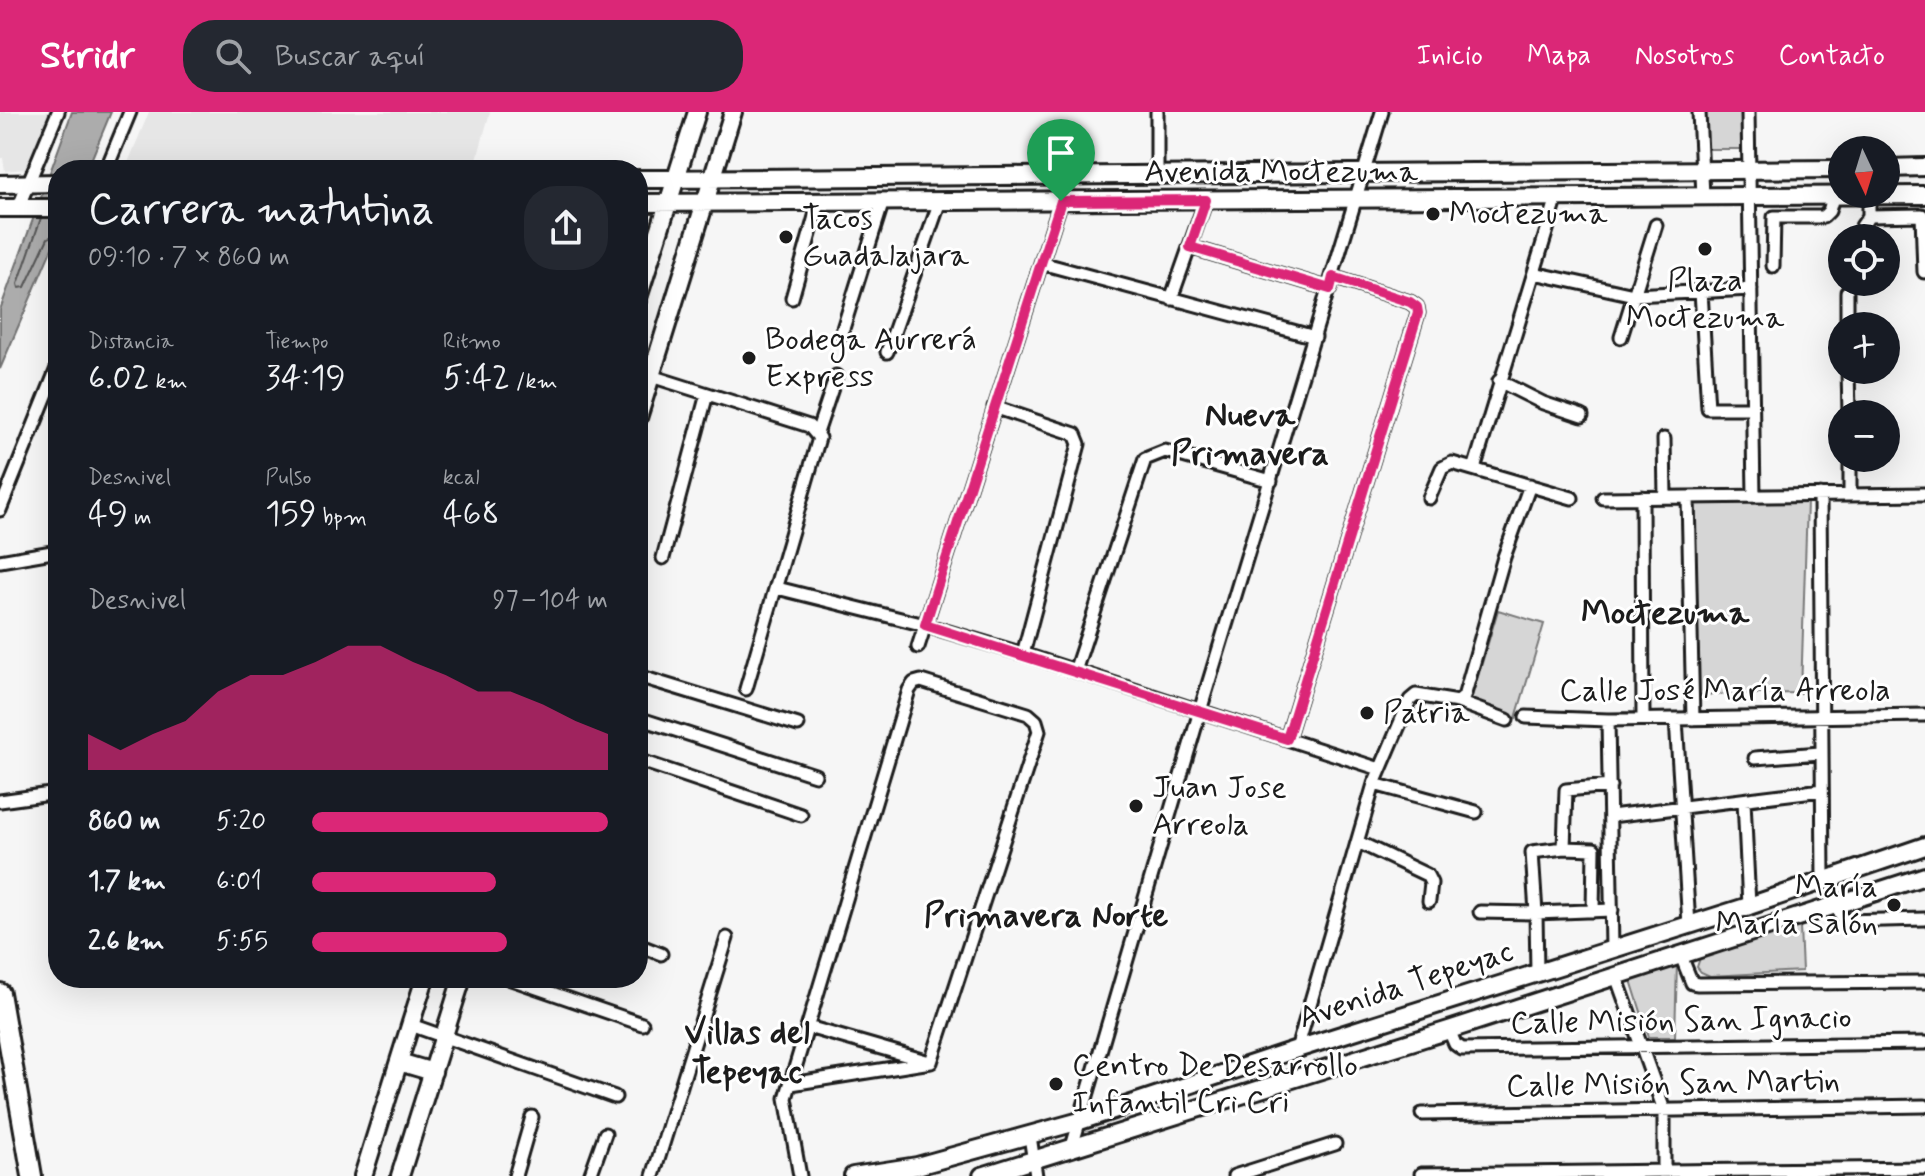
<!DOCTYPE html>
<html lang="es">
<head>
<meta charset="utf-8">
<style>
  :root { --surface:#171b24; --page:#242831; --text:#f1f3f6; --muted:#9ea1a6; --accent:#db2777 }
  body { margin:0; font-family:Mynerve,sans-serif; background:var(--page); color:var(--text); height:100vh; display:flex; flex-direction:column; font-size:30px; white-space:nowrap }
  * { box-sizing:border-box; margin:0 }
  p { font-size:26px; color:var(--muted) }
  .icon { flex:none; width:44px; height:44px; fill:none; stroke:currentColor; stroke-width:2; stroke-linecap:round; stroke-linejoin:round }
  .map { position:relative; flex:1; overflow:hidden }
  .drawer { position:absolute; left:48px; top:48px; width:600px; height:828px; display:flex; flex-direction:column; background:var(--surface); border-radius:32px; box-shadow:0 8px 32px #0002 }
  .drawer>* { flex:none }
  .needle { width:52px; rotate:176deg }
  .fabs { position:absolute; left:1828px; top:24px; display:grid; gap:16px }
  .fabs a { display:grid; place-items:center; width:72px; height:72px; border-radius:50%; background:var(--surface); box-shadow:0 8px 32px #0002; font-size:40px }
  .pin { position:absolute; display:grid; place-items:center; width:68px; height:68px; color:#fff; margin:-82px -34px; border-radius:50% 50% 50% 0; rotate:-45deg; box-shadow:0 0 8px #0007 }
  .pin .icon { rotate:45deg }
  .round { display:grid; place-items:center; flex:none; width:84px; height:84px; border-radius:32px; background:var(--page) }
  .headline { display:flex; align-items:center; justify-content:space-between; height:136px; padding:0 40px }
  h1 { font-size:44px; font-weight:600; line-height:60px }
  .figures { display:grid; grid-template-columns:repeat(3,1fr); gap:12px; height:136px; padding:8px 40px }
  .figures div { display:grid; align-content:center }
  .figures b { font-size:34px; font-weight:600 }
  .figures small { font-size:22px; font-weight:400 }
  .figures p { font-size:22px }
  .chart { height:224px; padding:16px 40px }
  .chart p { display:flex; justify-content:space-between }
  .chart svg { width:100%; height:144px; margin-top:8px; fill:var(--accent); opacity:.7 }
  ul { padding:0 40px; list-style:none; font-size:26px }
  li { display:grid; grid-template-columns:128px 96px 1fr; align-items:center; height:60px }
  li i { height:20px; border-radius:10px; background:var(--accent) }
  header { display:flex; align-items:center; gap:48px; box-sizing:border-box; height:112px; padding:0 40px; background:var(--accent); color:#fff }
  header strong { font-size:38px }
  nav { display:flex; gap:44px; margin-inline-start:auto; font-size:28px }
  .search { width:560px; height:72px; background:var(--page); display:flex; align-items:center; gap:20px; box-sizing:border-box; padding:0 28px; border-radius:32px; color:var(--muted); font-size:30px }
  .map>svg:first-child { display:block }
  .built { fill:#e6e6e6 }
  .green { fill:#d6d6d6; stroke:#797979; stroke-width:2 }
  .water { fill:#acacac; stroke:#727272; stroke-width:2 }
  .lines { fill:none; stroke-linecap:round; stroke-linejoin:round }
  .shore { stroke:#565656; stroke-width:2 }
  .street-casing { stroke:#1c1c1c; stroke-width:17 }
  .secondary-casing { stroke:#1c1c1c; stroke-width:22 }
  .primary-casing { stroke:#1c1c1c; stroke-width:24 }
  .street { stroke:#fff; stroke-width:11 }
  .secondary { stroke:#fff; stroke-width:16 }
  .primary { stroke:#fff; stroke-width:18 }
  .route-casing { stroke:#fff; stroke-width:16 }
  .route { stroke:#db2777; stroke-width:10 }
  .poi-dot { fill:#1c1c1c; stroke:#fff; stroke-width:3 }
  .labels { text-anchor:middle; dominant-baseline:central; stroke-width:6; stroke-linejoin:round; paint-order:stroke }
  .street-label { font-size:32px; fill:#1c1c1c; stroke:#fff }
  .poi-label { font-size:32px; fill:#1c1c1c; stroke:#fff; text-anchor:start }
  .neighbourhood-label { font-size:34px; font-weight:bold; fill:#1c1c1c; stroke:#fff }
</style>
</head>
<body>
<header>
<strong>Stridr</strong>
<div class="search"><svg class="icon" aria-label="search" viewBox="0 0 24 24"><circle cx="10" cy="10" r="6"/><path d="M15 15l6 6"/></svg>Buscar aquí</div>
<nav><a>Inicio</a><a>Mapa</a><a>Nosotros</a><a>Contacto</a></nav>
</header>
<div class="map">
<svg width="1925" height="1064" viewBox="0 0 1925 1064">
  <rect width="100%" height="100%" fill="#f6f6f6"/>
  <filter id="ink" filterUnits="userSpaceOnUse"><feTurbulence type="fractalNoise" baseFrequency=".0125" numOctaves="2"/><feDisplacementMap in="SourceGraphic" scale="16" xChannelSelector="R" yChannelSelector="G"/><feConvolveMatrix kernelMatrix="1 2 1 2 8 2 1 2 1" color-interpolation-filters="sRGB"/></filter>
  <g filter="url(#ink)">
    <path class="built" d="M 0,0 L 49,0 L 25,57 L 5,59 L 3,46 L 0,46 Z
      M 149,0 L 490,0 L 474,58 L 125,58 Z"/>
    <path class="green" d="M 1705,0 L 1743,0 L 1743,37 L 1706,37 Z
      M 1807,389 L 1801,581 L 1692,583 L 1689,390 Z
      M 1498,498 L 1544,512 L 1516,606 L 1470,591 Z
      M 1800,815 L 1802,859 L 1710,864 L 1701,860 L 1697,855 L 1702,840 Z
      M 1677,851 L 1675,925 L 1649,925 L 1630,865 Z"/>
    <path class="water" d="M 72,0 L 111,0 L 87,58 L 58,58 L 58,122 L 0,257 L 0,198 Z"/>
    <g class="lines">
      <path class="shore" d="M 41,106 L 18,172 L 19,176 L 25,175 L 48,126 L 58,122"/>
      <defs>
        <path id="street" d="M 1157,0 L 1157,63
          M 1699,0 L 1703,84
          M 1748,0 L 1754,384
          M 106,58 L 130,0
          M 1869,83 L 1869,104 L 1922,103 L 1924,160
          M 18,96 L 58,0
          M 1861,126 L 1862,114 L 1869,104
          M 1190,135 L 1330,177
          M 1041,151 L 1315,225
          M 1773,154 L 1774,105 L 1823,105 L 1829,99 L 1834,82
          M 1534,161 L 1634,183 L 1751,177
          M 1701,179 L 1708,296 L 1752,296
          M 1847,180 L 1847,214
          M 792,186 L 819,90
          M 1171,187 L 1206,88
          M 841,223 L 883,89
          M 1621,225 L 1656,113
          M 887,240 L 940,89
          M 1848,258 L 1849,302
          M 651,264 L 809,314 L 819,326 L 746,577
          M 1499,269 L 1543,291 L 1582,304
          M 994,295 L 1075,322 L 1079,332 L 1023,542
          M 817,321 L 836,264
          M 1664,327 L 1665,385
          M 1850,346 L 1850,383
          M 1474,357 L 1557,85
          M 1820,383 L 1823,767
          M 1642,385 L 1643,607
          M 1688,385 L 1693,607
          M 1429,386 L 1442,356 L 1452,351 L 1572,386
          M 1603,386 L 1925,382
          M 0,398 L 58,254
          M 663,446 L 707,282
          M 0,449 L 58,439
          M 777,476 L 925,513 L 1023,542 L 1380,657
          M 918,535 L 1061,89
          M 1075,559 L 1145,347 L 1165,339 L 1271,369
          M 638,564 L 798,613
          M 1458,590 L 1464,585 L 1504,445 L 1530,373
          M 1526,605 L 1608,608 L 1925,603
          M 638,606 L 815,663
          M 1676,607 L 1689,813
          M 1608,608 L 1612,837
          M 1287,627 L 1418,201 L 1417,195 L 1410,190 L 1333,165
          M 1755,646 L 1820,641
          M 638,648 L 801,703
          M 1374,672 L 1476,700
          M 1610,674 L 1566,678 L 1564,736 L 1532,740 L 1536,801 L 1612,798
          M 1744,688 L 1749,794
          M 0,689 L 58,681
          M 1611,704 L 1822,678
          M 1358,730 L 1427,763 L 1431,771 L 1429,789
          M 1564,736 L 1594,737 L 1593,799
          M 1836,794 L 1844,809 L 1925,807
          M 1480,800 L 1536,801 L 1537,861
          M 638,833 L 661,842
          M 1681,844 L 1692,871 L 1698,872 L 1925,870
          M 1616,864 L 1664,998 L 1664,1063
          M 508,866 L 642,912
          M 411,913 L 615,985
          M 808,915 L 926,949
          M 1449,918 L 1455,932 L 1462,937 L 1925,931
          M 1297,937 L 1374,672 L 1410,588 L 1416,583 L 1458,590 L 1507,608
          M 791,972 L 931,950
          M 1422,1002 L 1925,994
          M 1030,1024 L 1036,1064
          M 1071,1038 L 1200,599 L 1382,0
          M 1421,1062 L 1925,1056
          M 515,1064 L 532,1005
          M 590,1064 L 605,1022
          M 653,1064 L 727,826
          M 800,1064 L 786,986 L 909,578 L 914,571 L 921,569 L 1028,602 L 1036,609 L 1039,619 L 931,950
          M 1234,1064 L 1335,1032"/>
        <path id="secondary" d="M 1886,56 L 1925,55
          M 638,67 L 1842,57
          M 0,72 L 58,71
          M 638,91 L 1925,83
          M 0,96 L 58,96
          M 638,186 L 697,0
          M 638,306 L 733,0
          M 399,950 L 433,960
          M 363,1064 L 425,866
          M 400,1064 L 462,866
          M 853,1064 L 917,1054 L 1080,1009 L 1297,937 L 1749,794 L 1925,734
          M 982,1064 L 1449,918 L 1925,764"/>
        <path id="primary" d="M 0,881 L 32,1064"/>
      </defs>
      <use href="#street" class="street-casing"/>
      <use href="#secondary" class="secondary-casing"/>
      <use href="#primary" class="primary-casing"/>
      <use href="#street" class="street"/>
      <use href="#secondary" class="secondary"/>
      <use href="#primary" class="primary"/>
    </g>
  </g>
  <g class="lines" filter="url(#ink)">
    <defs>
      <path id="route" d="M 1206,88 L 1190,135 L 1330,177 L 1333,165 L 1410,190 L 1417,195 L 1418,201 L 1287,627 L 925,513 L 1061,89 Z"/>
    </defs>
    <use href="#route" class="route-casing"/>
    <use href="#route" class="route"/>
  </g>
  <g class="poi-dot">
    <circle cx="1433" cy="102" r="8"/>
    <circle cx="786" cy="125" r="8"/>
    <circle cx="1705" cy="137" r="8"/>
    <circle cx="749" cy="246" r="8"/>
    <circle cx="1367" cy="601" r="8"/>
    <circle cx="1136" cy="694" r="8"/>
    <circle cx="1894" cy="793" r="8"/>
    <circle cx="1056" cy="972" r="8"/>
  </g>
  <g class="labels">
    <g class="street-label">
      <text x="1281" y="60">Avenida Moctezuma</text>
      <text x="1725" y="579">Calle José María Arreola</text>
      <text transform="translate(1406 873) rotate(-18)">Avenida Tepeyac</text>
      <text transform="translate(1681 909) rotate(-1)">Calle Misión San Ignacio</text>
      <text transform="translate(1673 972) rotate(-1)">Calle Misión San Martin</text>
    </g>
    <g class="poi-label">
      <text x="1449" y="102">Moctezuma</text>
      <text x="802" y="107">Tacos<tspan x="802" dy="37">Guadalajara</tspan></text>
      <text x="1705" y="169" text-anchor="middle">Plaza<tspan x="1705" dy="37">Moctezuma</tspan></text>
      <text x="765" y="228">Bodega Aurrerá<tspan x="765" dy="37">Express</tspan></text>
      <text x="1383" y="601">Patria</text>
      <text x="1152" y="676">Juan Jose<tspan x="1152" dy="37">Arreola</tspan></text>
      <text x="1878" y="775" text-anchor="end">María<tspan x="1878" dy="37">María Salón</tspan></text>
      <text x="1072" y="954">Centro De Desarrollo<tspan x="1072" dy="37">Infantil Cri Cri</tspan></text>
    </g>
    <g class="neighbourhood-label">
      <text x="1250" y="303">Nueva<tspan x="1250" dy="39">Primavera</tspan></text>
      <text x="1665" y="501">Moctezuma</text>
      <text x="1046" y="804">Primavera Norte</text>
      <text x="747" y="921">Villas del<tspan x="747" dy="39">Tepeyac</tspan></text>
    </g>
  </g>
</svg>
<div class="fabs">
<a><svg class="needle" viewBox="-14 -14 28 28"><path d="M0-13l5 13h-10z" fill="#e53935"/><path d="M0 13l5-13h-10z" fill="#9ea1a6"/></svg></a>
<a><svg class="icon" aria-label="locate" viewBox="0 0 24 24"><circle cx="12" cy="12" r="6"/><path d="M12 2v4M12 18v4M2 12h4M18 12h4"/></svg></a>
<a>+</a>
<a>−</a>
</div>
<div class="pin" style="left:1061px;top:89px;background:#1e9e55"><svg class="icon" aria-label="arrive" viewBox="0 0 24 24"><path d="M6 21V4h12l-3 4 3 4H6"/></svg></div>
<section class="drawer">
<div class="headline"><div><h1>Carrera matutina</h1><p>09:10 · 7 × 860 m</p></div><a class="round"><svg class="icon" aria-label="share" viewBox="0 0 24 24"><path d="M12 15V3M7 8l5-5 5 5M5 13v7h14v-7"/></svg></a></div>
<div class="figures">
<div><p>Distancia</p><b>6.02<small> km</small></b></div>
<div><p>Tiempo</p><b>34:19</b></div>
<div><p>Ritmo</p><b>5:42<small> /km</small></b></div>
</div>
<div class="figures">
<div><p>Desnivel</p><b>49<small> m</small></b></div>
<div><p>Pulso</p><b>159<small> bpm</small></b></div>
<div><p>kcal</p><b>468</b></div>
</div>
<div class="chart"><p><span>Desnivel</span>97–104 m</p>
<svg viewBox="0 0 160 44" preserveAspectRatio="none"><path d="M0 44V33L10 38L20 33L30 29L40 20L50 15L60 15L70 11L80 6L90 6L100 11L110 15L120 20L130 20L140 24L150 29L160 33V44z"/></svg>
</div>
<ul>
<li><b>860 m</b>5:20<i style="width:100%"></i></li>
<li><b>1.7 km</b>6:01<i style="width:62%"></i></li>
<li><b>2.6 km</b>5:55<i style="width:66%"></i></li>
</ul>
</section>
</div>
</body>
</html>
